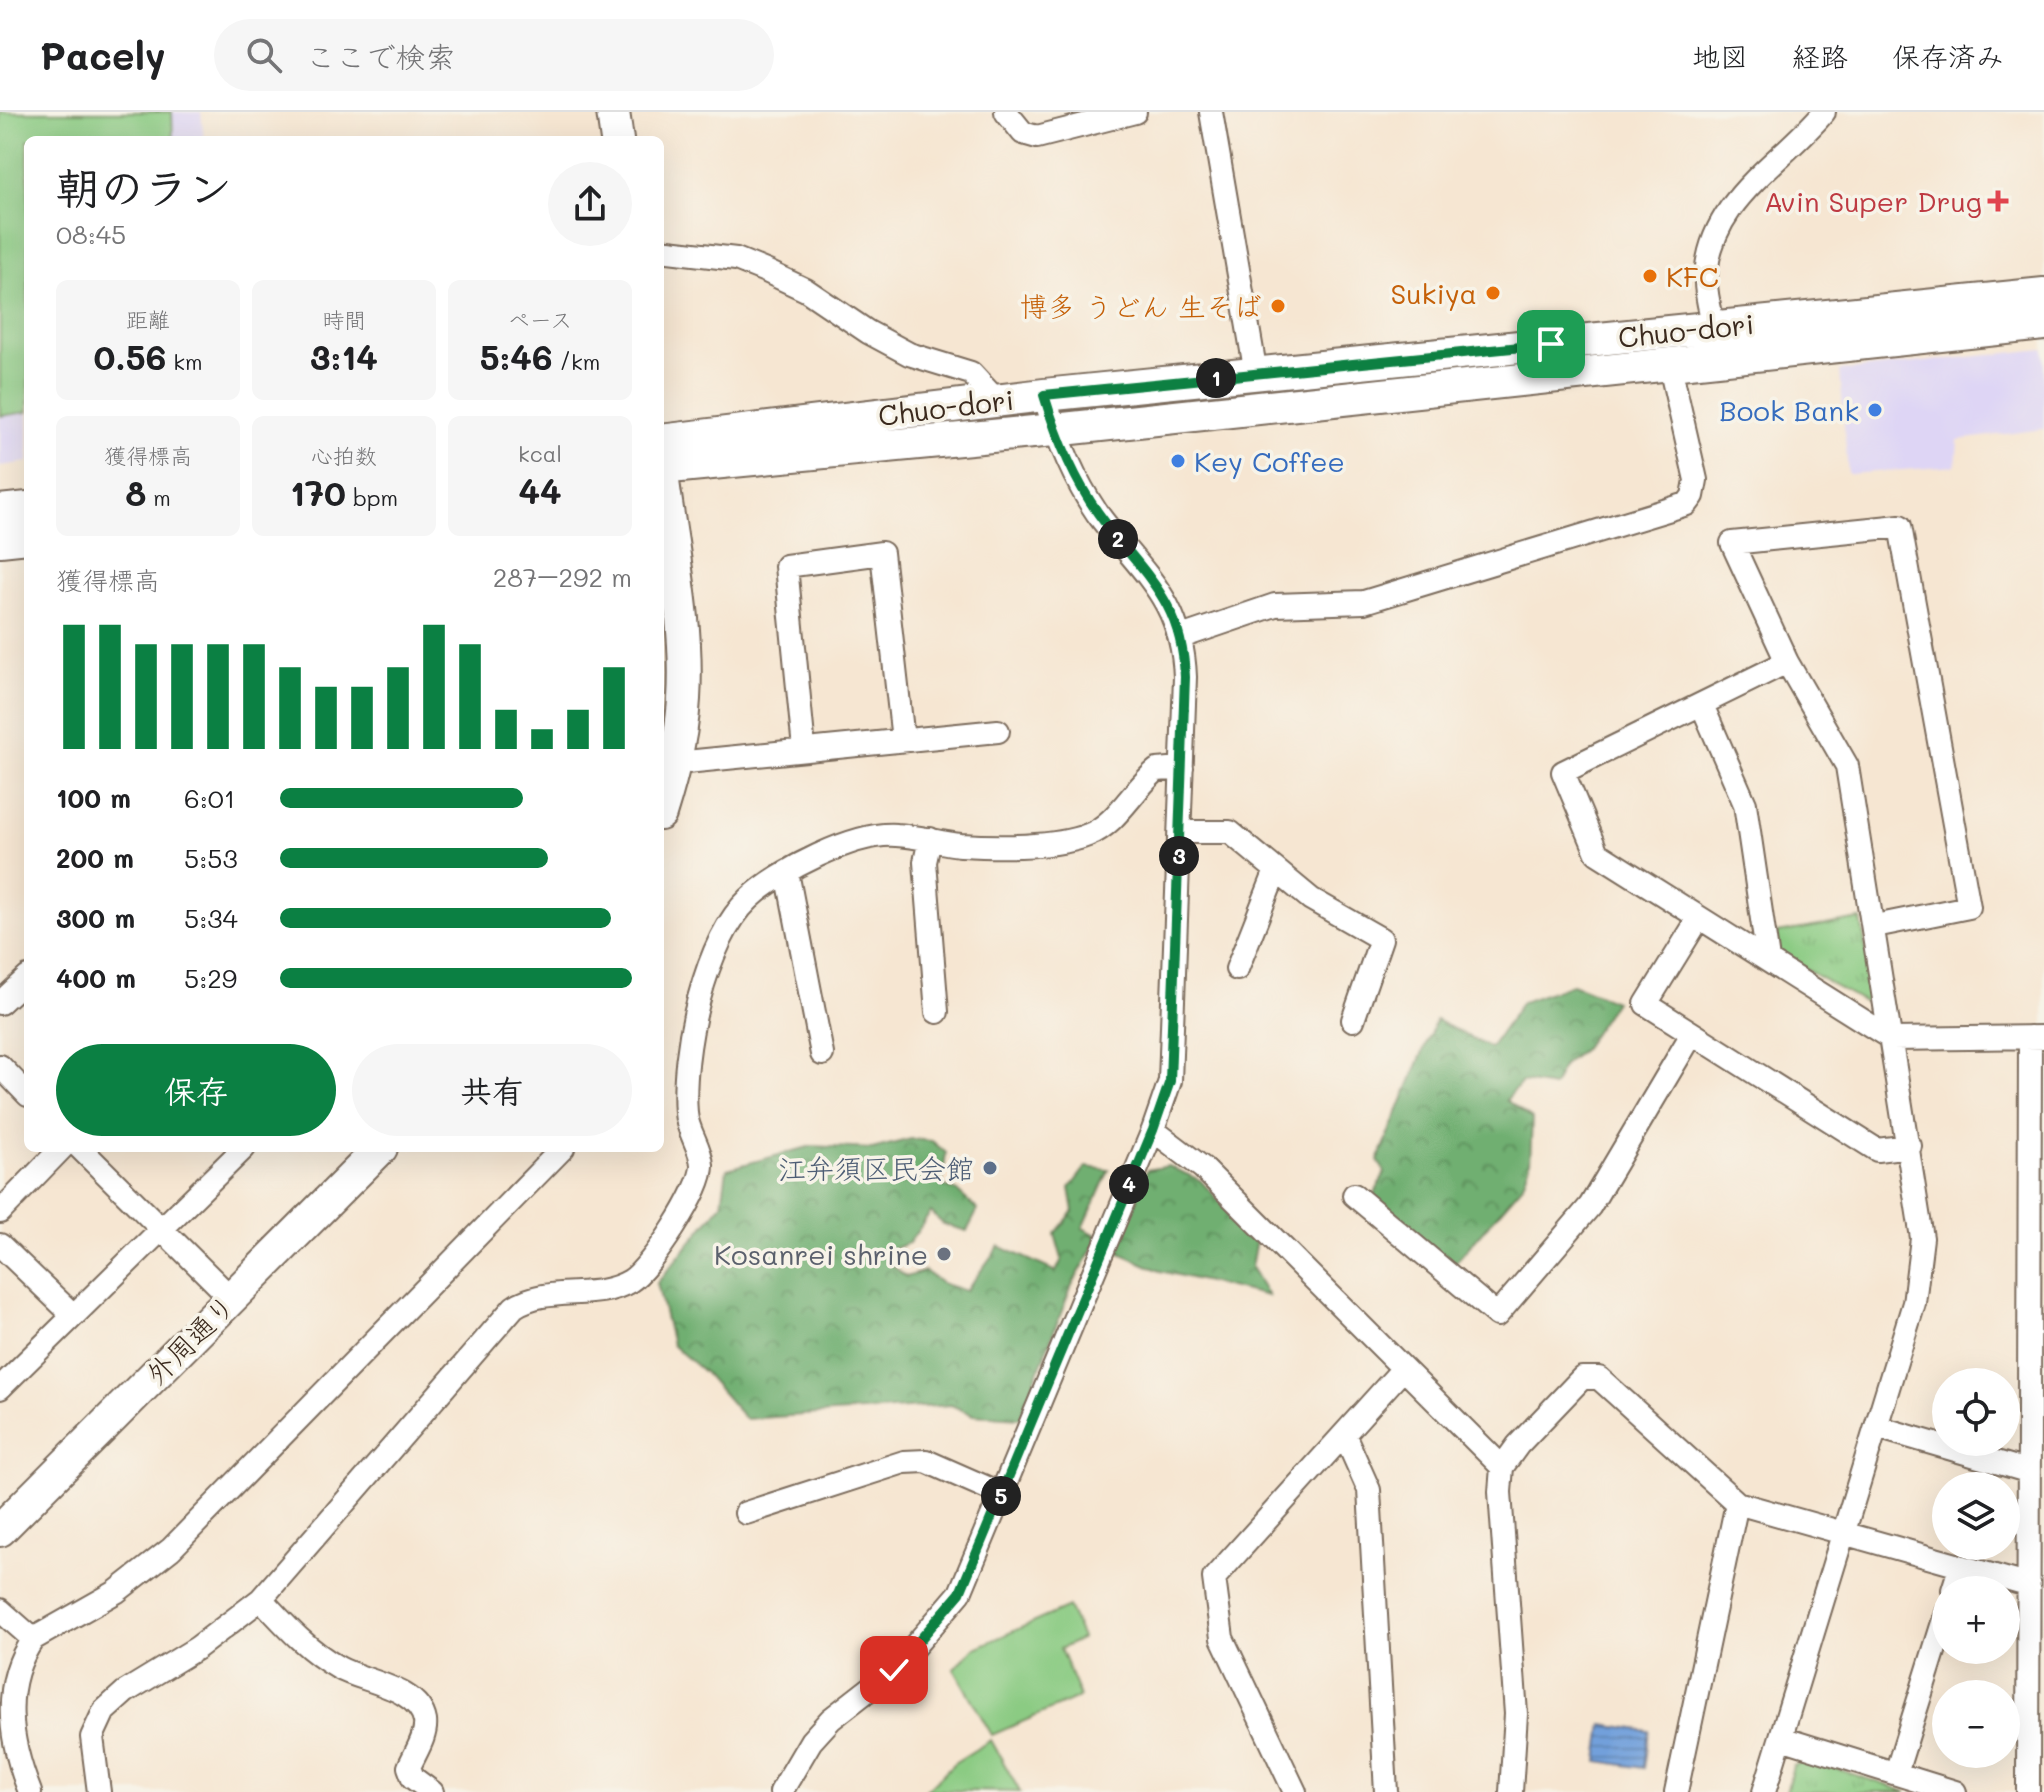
<!DOCTYPE html>
<html lang="ja">
<head>
<meta charset="utf-8">
<style>
  :root { --surface:#fff; --page:#f6f6f6; --text:#202124; --muted:#757577; --line:#e0e0e0; --accent:#0b8043 }
  body { margin:0; font-family:Mali,"Klee One",sans-serif; background:var(--page); color:var(--text); height:100vh; display:flex; flex-direction:column; font-size:30px; white-space:nowrap }
  * { box-sizing:border-box; margin:0 }
  p { font-size:26px; color:var(--muted) }
  .icon { flex:none; width:44px; height:44px; fill:none; stroke:currentColor; stroke-width:2; stroke-linecap:round; stroke-linejoin:round }
  .map { position:relative; flex:1; overflow:hidden }
  .details { position:absolute; left:24px; top:24px; width:640px; height:1016px; display:flex; flex-direction:column; background:var(--surface); border-radius:12px; box-shadow:0 8px 32px #0002 }
  .details>* { flex:none }
  .tools { position:absolute; left:1932px; top:1256px; display:grid; gap:16px }
  .tools a { display:grid; place-items:center; width:88px; height:88px; border-radius:50%; background:var(--surface); box-shadow:0 8px 32px #0002; font-size:40px }
  .pin { position:absolute; display:grid; place-items:center; width:68px; height:68px; color:#fff; margin:-34px; border-radius:16px; box-shadow:0 4px 12px #0006 }
  .km { position:absolute; width:40px; height:40px; margin:-20px; border-radius:50%; background:#222; color:#fff; font-size:22px; line-height:40px; text-align:center }
  .round { display:grid; place-items:center; flex:none; width:84px; height:84px; border-radius:42px; background:var(--page) }
  .headline { display:flex; align-items:center; justify-content:space-between; height:136px; padding:0 32px }
  h1 { font-size:44px; font-weight:700; line-height:60px }
  .stats { display:grid; grid-template-columns:repeat(3,1fr); gap:12px; height:136px; padding:8px 32px }
  .stats div { display:grid; align-content:center; border-radius:12px; background:var(--page); text-align:center }
  .stats b { font-size:34px; font-weight:700 }
  .stats small { font-size:22px; font-weight:400 }
  .stats p { font-size:22px }
  .chart { height:224px; padding:16px 32px }
  .chart p { display:flex; justify-content:space-between }
  .chart svg { width:100%; height:144px; margin-top:8px; stroke:var(--accent); stroke-width:6 }
  .action { display:flex; gap:16px; margin-top:auto; padding:16px 32px }
  .action a { flex:1; height:92px; border-radius:48px; background:var(--accent); color:#fff; font-size:32px; font-weight:700; line-height:92px; text-align:center }
  .action a+a { background:var(--page); color:var(--text) }
  ul { padding:0 32px; list-style:none; font-size:26px }
  li { display:grid; grid-template-columns:128px 96px 1fr; align-items:center; height:60px }
  li i { height:20px; border-radius:10px; background:var(--accent) }
  header { display:flex; align-items:center; gap:48px; box-sizing:border-box; height:112px; padding:0 40px; background:var(--surface); border-bottom:2px solid var(--line) }
  header strong { font-size:38px }
  nav { display:flex; gap:44px; margin-inline-start:auto; font-size:28px }
  .search { width:560px; height:72px; background:var(--page); display:flex; align-items:center; gap:20px; box-sizing:border-box; padding:0 28px; border-radius:44px; color:var(--muted); font-size:30px }
  .map>svg:first-child { display:block }
  .built { fill:#ded5f5 }
  .grass { fill:#8bcb83; stroke:#637a50; stroke-width:2 }
  .forest { fill:url(#forest-crowns); stroke:#566c48; stroke-width:2 }
  .park { fill:url(#park-tufts); stroke:#637a50; stroke-width:2 }
  .water { fill:url(#water-rules); stroke:#56657c; stroke-width:2 }
  .lines { fill:none; stroke-linecap:round; stroke-linejoin:round }
  .street-casing { stroke:#7c6c5d; stroke-width:26 }
  .secondary-casing { stroke:#7c6c5d; stroke-width:36 }
  .street { stroke:#fff; stroke-width:22 }
  .secondary { stroke:#fff; stroke-width:32 }
  .route-casing { stroke:#fff; stroke-width:16 }
  .route { stroke:#0b8043; stroke-width:10 }
  .health-dot { fill:#e0444e; stroke:#f7f3e8; stroke-width:3 }
  .food-dot { fill:#e8710a; stroke:#f7f3e8; stroke-width:3 }
  .shop-dot { fill:#3f7fe0; stroke:#f7f3e8; stroke-width:3 }
  .service-dot { fill:#5c6f8a; stroke:#f7f3e8; stroke-width:3 }
  .worship-dot { fill:#6b7280; stroke:#f7f3e8; stroke-width:3 }
  .labels { text-anchor:middle; dominant-baseline:central; stroke-width:7; stroke-linejoin:round; paint-order:stroke }
  .health-label { font-size:28px; fill:#be3a42; stroke:#f7f3e8; text-anchor:end }
  .food-label { font-size:28px; fill:#c56008; stroke:#f7f3e8; text-anchor:end }
  .street-label { font-size:28px; fill:#3b2a1e; stroke:#f7f3e8 }
  .shop-label { font-size:28px; fill:#366cbe; stroke:#f7f3e8; text-anchor:end }
  .service-label { font-size:28px; fill:#4e5e75; stroke:#f7f3e8; text-anchor:end }
  .worship-label { font-size:28px; fill:#5b616d; stroke:#f7f3e8; text-anchor:end }
</style>
</head>
<body>
<header>
<strong>Pacely</strong>
<div class="search"><svg class="icon" aria-label="search" viewBox="0 0 24 24"><circle cx="10" cy="10" r="6"/><path d="M15 15l6 6"/></svg>ここで検索</div>
<nav><a>地図</a><a>経路</a><a>保存済み</a></nav>
</header>
<div class="map">
<svg width="2044" height="1680" viewBox="0 0 2044 1680">
  <defs>
    <pattern id="forest-crowns" width="20" height="18" patternUnits="userSpaceOnUse" patternTransform="scale(2)"><rect width="20" height="18" fill="#70af71"/><path d="M2 6a3 3 0 1 1 6 0M12 15a3 3 0 1 1 6 0" fill="none" stroke="#5d8f5c"/></pattern>
    <pattern id="park-tufts" width="24" height="20" patternUnits="userSpaceOnUse" patternTransform="scale(2)"><rect width="24" height="20" fill="#8bcb83"/><path d="M3 7l-1-3M5 7V3M7 7l1-3M15 17l-1-3M17 17v-4M19 17l1-3" fill="none" stroke="#79ae71"/></pattern>
    <pattern id="water-rules" width="6" height="5" patternUnits="userSpaceOnUse" patternTransform="scale(2)"><rect width="6" height="5" fill="#72a0db"/><path d="M0 2.5h6" fill="none" stroke="#5f83b1"/></pattern>
  </defs>
  <rect width="100%" height="100%" fill="#f7f3e8"/>
  <filter id="ink" filterUnits="userSpaceOnUse"><feTurbulence type="fractalNoise" baseFrequency=".0125" numOctaves="2"/><feDisplacementMap in="SourceGraphic" scale="16" xChannelSelector="R" yChannelSelector="G"/><feConvolveMatrix kernelMatrix="1 2 1 2 8 2 1 2 1" color-interpolation-filters="sRGB"/></filter>
  <filter id="wash" filterUnits="userSpaceOnUse"><feTurbulence type="fractalNoise" baseFrequency=".006" numOctaves="4" result="noise"/><feDisplacementMap in="SourceGraphic" scale="32" xChannelSelector="R" yChannelSelector="G"/><feGaussianBlur stdDeviation="1.8" result="paint"/><feColorMatrix in="noise" values="0 0 0 0 0 0 0 0 0 0 0 0 0 0 0 0 0 1.4 0 .05"/><feComposite in="paint" operator="in"/></filter>
  <g filter="url(#wash)">
    <rect width="100%" height="100%" fill="#f6e6d2"/>
    <path class="built" d="M 0,0 L 201,0 L 204,28 L 28,28 L 28,350 L 0,354 Z
      M 2044,237 L 2044,317 L 1958,328 L 1956,354 L 1848,362 L 1840,259 Z"/>
    <path class="grass" d="M 0,0 L 172,0 L 173,28 L 28,28 L 28,300 L 0,304 Z
      M 1068,1495 L 1082,1526 L 1060,1537 L 1080,1585 L 992,1623 L 954,1557 L 973,1537 Z
      M 991,1628 L 1020,1680 L 926,1678 L 954,1651 Z"/>
    <path class="forest" d="M 1572,872 L 1615,889 L 1583,937 L 1563,953 L 1553,975 L 1522,970 L 1506,988 L 1532,1007 L 1530,1052 L 1522,1074 L 1453,1153 L 1374,1084 L 1385,1060 L 1378,1049 L 1436,908 L 1490,936 L 1522,890 Z
      M 911,1027 L 932,1029 L 946,1041 L 942,1073 L 958,1080 L 978,1098 L 967,1119 L 943,1112 L 931,1100 L 909,1131 L 892,1137 L 886,1148 L 906,1165 L 925,1159 L 941,1171 L 966,1179 L 999,1134 L 1056,1160 L 1062,1147 L 1055,1122 L 1074,1099 L 1070,1076 L 1086,1055 L 1109,1058 L 1083,1116 L 1100,1125 L 1072,1173 L 1020,1306 L 973,1303 L 951,1293 L 745,1307 L 705,1261 L 672,1233 L 657,1171 L 722,1092 L 727,1057 L 812,1034 L 872,1037 Z
      M 1168,1054 L 1200,1068 L 1256,1128 L 1251,1155 L 1268,1184 L 1160,1159 L 1118,1140 L 1117,1133 L 1147,1058 Z"/>
    <path class="park" d="M 1861,807 L 1873,882 L 1864,890 L 1780,843 L 1777,821 Z
      M 1810,1648 L 1907,1680 L 1786,1680 L 1793,1654 Z"/>
    <path class="water" d="M 1603,1612 L 1649,1619 L 1644,1656 L 1598,1649 Z"/>
  </g>
  <g filter="url(#ink)">
    <g class="lines">
      <defs>
        <path id="street" d="M 1006,0 L 1023,21 L 1037,25 L 1135,0
          M 1211,0 L 1256,262
          M 660,138 L 736,147 L 768,160 L 806,178 L 868,220 L 909,242 L 971,261 L 997,289
          M 1714,215 C 1711,200 1705,182 1706,166 C 1709,88 1779,54 1824,0
          M 1181,525 L 1275,493 L 1364,490 L 1687,392 L 1693,384 L 1696,368 L 1669,250
          M 1787,550 L 1563,660 L 1597,741 L 1892,927 L 2044,925
          M 1702,593 L 1745,692 L 1768,848
          M 804,637 L 786,454 L 882,441 L 903,628
          M 676,651 L 998,619
          M 1180,720 L 1230,720 L 1311,787 L 1381,827 L 1353,908
          M 930,727 L 925,750 L 937,900
          M 787,760 L 822,942
          M 1699,806 L 1646,892 L 1877,1038 L 1910,1034
          M 1237,857 L 1275,761
          M 0,891 L 28,865
          M 0,954 L 28,983
          M 1153,1018 L 1203,1056 L 1502,1355
          M 80,1036 L 231,1186
          M 1354,1083 L 1497,1203 L 1590,1094 L 1692,922
          M 0,1100 L 62,1036
          M 0,1133 L 73,1203
          M 0,1276 L 244,1036
          M 1877,1315 L 2027,1359
          M 1344,1322 L 1369,1378 L 1386,1680
          M 746,1401 L 904,1350 L 926,1349 L 1001,1382
          M 1953,1478 L 1960,1456
          M 261,1487 C 285,1513 308,1539 339,1556 C 364,1570 419,1575 425,1609 C 427,1624 415,1641 409,1655 L 413,1666 L 432,1680
          M 0,1498 L 33,1527
          M 1781,1626 L 1955,1680
          M 1896,1661 L 1946,1501
          M 30,1680 C 10,1630 0,1574 33,1527 L 116,1480 L 171,1437 L 563,1036
          M 99,1680 L 92,1625 L 104,1599 L 125,1580 L 197,1536 L 261,1487 L 514,1195 C 549,1172 595,1190 630,1169 C 650,1157 703,1077 702,1053 C 701,1035 687,1019 686,1001 C 681,942 704,829 749,787 C 778,759 855,720 896,723 C 918,724 940,731 961,733 C 996,735 1056,736 1088,723 C 1117,712 1133,677 1157,658 L 1182,656
          M 781,1680 L 811,1629 L 831,1607 L 894,1558 L 960,1481 L 1153,1018 L 1170,969 L 1185,565 C 1182,485 1140,460 1097,401 C 1073,366 1056,323 1044,283
          M 1295,1680 L 1222,1526 L 1214,1466 L 1402,1258
          M 1511,1680 L 1516,1602 L 1500,1380 L 1502,1355 L 1518,1333 L 1582,1266 L 1599,1266 L 1737,1391 L 2027,1473
          M 1676,1680 L 1737,1391
          M 1764,1680 L 1914,1191 L 1922,1126 L 1847,654 L 1787,550 L 1732,431 L 1900,414 L 1969,795 L 1875,814
          M 2028,1680 L 2030,925"/>
        <path id="secondary" d="M 613,0 L 617,28
          M 660,329 L 1044,283 L 2044,182
          M 660,346 C 669,425 689,507 684,587 C 682,626 672,664 660,702
          M 660,356 L 1054,318 L 2044,212
          M 0,399 L 28,396
          M 0,428 L 28,425
          M 0,1418 L 381,1036"/>
      </defs>
      <use href="#street" class="street-casing"/>
      <use href="#secondary" class="secondary-casing"/>
      <use href="#street" class="street"/>
      <use href="#secondary" class="secondary"/>
    </g>
  </g>
  <g class="lines" filter="url(#ink)">
    <defs>
      <path id="route" d="M 894,1558 L 960,1481 L 1153,1018 L 1170,969 L 1185,565 C 1182,485 1140,460 1098,401 C 1073,366 1056,323 1044,283 L 1551,232"/>
    </defs>
    <use href="#route" class="route-casing"/>
    <use href="#route" class="route"/>
  </g>
  <path class="health-dot" d="M1994 77h8v8h8v8h-8v8h-8v-8h-8v-8h8z"/>
  <g class="food-dot">
    <circle cx="1650" cy="164" r="8"/>
    <circle cx="1493" cy="181" r="8"/>
    <circle cx="1278" cy="194" r="8"/>
  </g>
  <g class="shop-dot">
    <circle cx="1875" cy="298" r="8"/>
    <circle cx="1178" cy="349" r="8"/>
  </g>
  <circle class="service-dot" cx="990" cy="1056" r="8"/>
  <circle class="worship-dot" cx="944" cy="1142" r="8"/>
  <g class="labels">
    <g class="health-label">
      <text x="1982" y="89">Avin Super Drug</text>
    </g>
    <g class="food-label">
      <text x="1666" y="164" text-anchor="start">KFC</text>
      <text x="1477" y="181">Sukiya</text>
      <text x="1262" y="194">博多 うどん 生そば</text>
    </g>
    <g class="street-label">
      <text transform="translate(1686 218) rotate(-6)">Chuo-dori</text>
      <text transform="translate(946 295) rotate(-7)">Chuo-dori</text>
      <text transform="translate(190 1227) rotate(-45)">外周通り</text>
    </g>
    <g class="shop-label">
      <text x="1859" y="298">Book Bank</text>
      <text x="1194" y="349" text-anchor="start">Key Coffee</text>
    </g>
    <g class="service-label">
      <text x="974" y="1056">江弁須区民会館</text>
    </g>
    <g class="worship-label">
      <text x="928" y="1142">Kosanrei shrine</text>
    </g>
  </g>
</svg>
<div class="tools">
<a><svg class="icon" aria-label="locate" viewBox="0 0 24 24"><circle cx="12" cy="12" r="6"/><path d="M12 2v4M12 18v4M2 12h4M18 12h4"/></svg></a>
<a><svg class="icon" aria-label="layers" viewBox="0 0 24 24"><path d="M12 4l9 5-9 5-9-5zM3 14l9 5 9-5"/></svg></a>
<a>+</a>
<a>−</a>
</div>
<div class="pin" style="left:1551px;top:232px;background:#1e9e55"><svg class="icon" aria-label="arrive" viewBox="0 0 24 24"><path d="M6 21V4h12l-3 4 3 4H6"/></svg></div>
<div class="pin" style="left:894px;top:1558px;background:#d93025"><svg class="icon" aria-label="check" viewBox="0 0 24 24"><path d="M5 12l5 5 9-10"/></svg></div>
<b class="km" style="left:1216px;top:266px">1</b>
<b class="km" style="left:1118px;top:427px">2</b>
<b class="km" style="left:1179px;top:744px">3</b>
<b class="km" style="left:1129px;top:1072px">4</b>
<b class="km" style="left:1001px;top:1384px">5</b>
<section class="details">
<div class="headline"><div><h1>朝のラン</h1><p>08:45</p></div><a class="round"><svg class="icon" aria-label="share" viewBox="0 0 24 24"><path d="M12 15V3M7 8l5-5 5 5M5 13v7h14v-7"/></svg></a></div>
<div class="stats">
<div><p>距離</p><b>0.56<small> km</small></b></div>
<div><p>時間</p><b>3:14</b></div>
<div><p>ペース</p><b>5:46<small> /km</small></b></div>
</div>
<div class="stats">
<div><p>獲得標高</p><b>8<small> m</small></b></div>
<div><p>心拍数</p><b>170<small> bpm</small></b></div>
<div><p>kcal</p><b>44</b></div>
</div>
<div class="chart"><p><span>獲得標高</span>287–292 m</p>
<svg viewBox="0 0 160 44" preserveAspectRatio="none"><path d="M5 44V6M15 44V6M25 44V12M35 44V12M45 44V12M55 44V12M65 44V19M75 44V25M85 44V25M95 44V19M105 44V6M115 44V12M125 44V32M135 44V38M145 44V32M155 44V19"/></svg>
</div>
<ul>
<li><b>100 m</b>6:01<i style="width:69%"></i></li>
<li><b>200 m</b>5:53<i style="width:76%"></i></li>
<li><b>300 m</b>5:34<i style="width:94%"></i></li>
<li><b>400 m</b>5:29<i style="width:100%"></i></li>
</ul>
<div class="action"><a>保存</a><a>共有</a></div>
</section>
</div>
</body>
</html>
